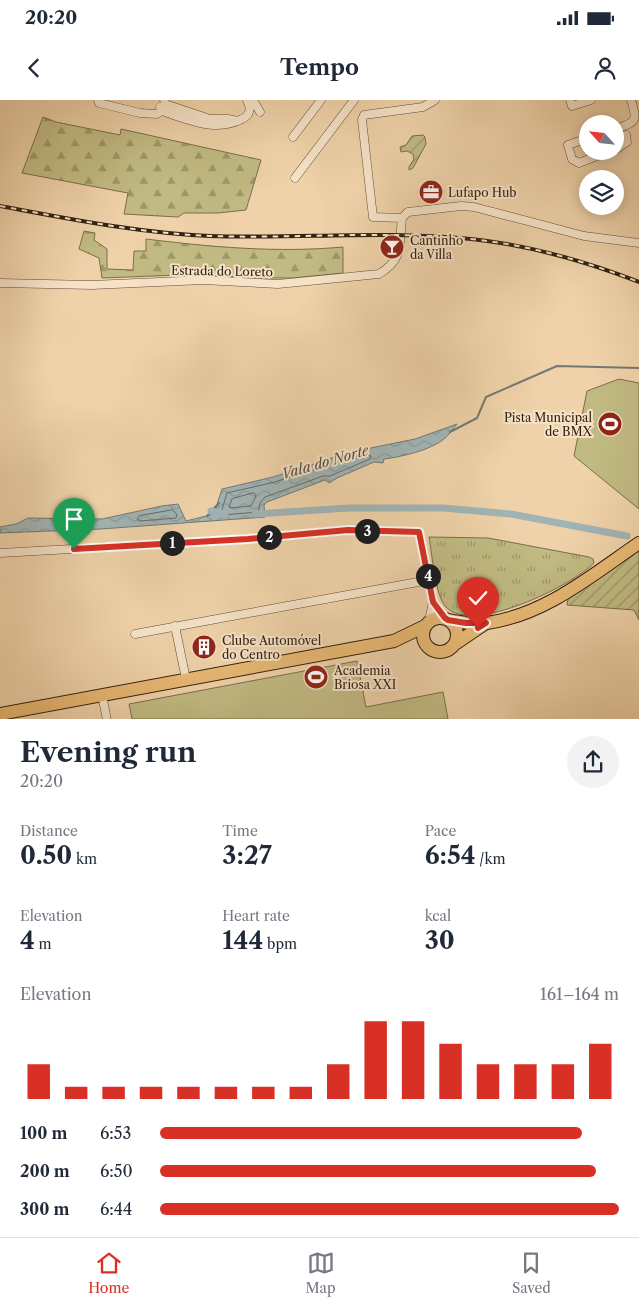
<!DOCTYPE html>
<html lang="en">
<head>
<meta charset="utf-8">
<style>
  :root { --surface:#fff; --page:#f2f2f3; --text:#1f2937; --muted:#747a83; --line:#e0e1e3; --accent:#d93025 }
  body { margin:0; font-family:"Libre Caslon Text",serif; background:var(--page); color:var(--text); height:100vh; display:flex; flex-direction:column; font-size:19px; white-space:nowrap }
  * { box-sizing:border-box; margin:0 }
  p { font-size:16px; color:var(--muted) }
  .icon { flex:none; width:28px; height:28px; fill:none; stroke:currentColor; stroke-width:2; stroke-linecap:round; stroke-linejoin:round }
  .map { position:relative; height:619px; overflow:hidden }
  .side { display:flex; flex-direction:column; background:var(--surface); flex:1 }
  .side>* { flex:none }
  .needle { width:32px; rotate:297deg }
  .buttons { position:absolute; left:579px; top:15px; display:grid; gap:10px }
  .buttons a { display:grid; place-items:center; width:45px; height:45px; border-radius:50%; background:var(--surface); box-shadow:0 2px 12px #0003; font-size:25px }
  .pin { position:absolute; display:grid; place-items:center; width:42px; height:42px; color:#fff; margin:-51px -21px; border-radius:50% 50% 50% 0; rotate:-45deg; box-shadow:0 0 5px #0007 }
  .pin .icon { rotate:45deg }
  .km { position:absolute; width:25px; height:25px; margin:-12px; border-radius:50%; background:#222; color:#fff; font-size:14px; line-height:25px; text-align:center }
  .round { display:grid; place-items:center; flex:none; width:52px; height:52px; border-radius:26px; background:var(--page) }
  .headline { display:flex; align-items:center; justify-content:space-between; height:85px; padding:0 20px }
  h1 { font-size:28px; font-weight:800; line-height:38px }
  .metrics { display:grid; grid-template-columns:repeat(3,1fr); gap:8px; height:85px; padding:5px 20px }
  .metrics div { display:grid; align-content:center }
  .metrics b { font-size:25px; font-weight:800 }
  .metrics small { font-size:14px; font-weight:400 }
  .metrics p { font-size:14px }
  .chart { height:140px; padding:10px 20px }
  .chart p { display:flex; justify-content:space-between }
  .chart svg { width:100%; height:90px; margin-top:5px; stroke:var(--accent); stroke-width:6 }
  ul { padding:0 20px; list-style:none; font-size:16px }
  li { display:grid; grid-template-columns:80px 60px 1fr; align-items:center; height:38px }
  li i { height:12px; border-radius:6px; background:var(--accent) }
  .status { display:flex; justify-content:space-between; align-items:center; height:35px; padding:0 25px; background:var(--surface); direction:ltr }
  .status svg { height:14px; fill:currentColor }
  header { display:flex; justify-content:space-between; align-items:center; height:65px; padding:0 20px; background:var(--surface); font-size:22px; font-weight:800 }
  .tab-bar { display:flex; justify-content:space-around; align-items:center; height:70px; border-top:1px solid var(--line); background:var(--surface); font-size:14px; color:var(--muted) }
  .tab-bar a { display:grid; justify-items:center; gap:2px }
  .tab-bar .on { color:var(--accent) }
  .map>svg:first-child { display:block }
  .grass { fill:url(#grass-tufts); stroke:#7a6e4a }
  .forest { fill:url(#forest-firs); stroke:#7a6e4a }
  .garden { fill:url(#garden-furrows); stroke:#7a6e4a }
  .pitch { fill:#c1ba82; stroke:#7a6e4a }
  .water { fill:url(#water-waves); stroke:#747973 }
  .lines { fill:none; stroke-linecap:round; stroke-linejoin:round }
  .shore { stroke:#6a6a63; stroke-width:1 }
  .stream { stroke:#747973; stroke-width:2 }
  .canal { stroke:#a0b4b5; stroke-width:7 }
  .street-casing { stroke:#624d37; stroke-width:9 }
  .primary-casing { stroke:#332111; stroke-width:14 }
  .street { stroke:#f5e2c7; stroke-width:8 }
  .primary { stroke:#e8b974; stroke-width:12 }
  .rail-casing { stroke:#332111; stroke-width:4 }
  .rail { stroke:#f5e2c7; stroke-width:2; stroke-dasharray:5.5; stroke-linecap:butt }
  .route-casing { stroke:#fff; stroke-width:10 }
  .route { stroke:#d93025; stroke-width:6 }
  .labels { text-anchor:middle; dominant-baseline:central; stroke-width:4; stroke-linejoin:round; paint-order:stroke }
  .poi-label { font-size:12px; fill:#332111; stroke:#f5e2c7; text-anchor:start }
  .street-label { font-size:12px; fill:#332111; stroke:#f5e2c7 }
  .water-label { font-size:14px; font-style:italic; fill:#544d42; stroke:#f5e2c7 }
</style>
</head>
<body>
<div class="status"><b>20:20</b><svg viewBox="0 0 49 12"><path d="M0 12V9h3v3zM5 12V6h3v6zM10 12V3h3v9zM15 12V0h3v12zM26 1h20v11H26zM47 4h2v5h-2z"/></svg></div>
<header><svg class="icon" aria-label="back" viewBox="0 0 24 24"><path d="M15 5l-7 7 7 7"/></svg>Tempo<svg class="icon" aria-label="person" viewBox="0 0 24 24"><circle cx="12" cy="8" r="4"/><path d="M4 21q1-7 8-7t8 7"/></svg></header>
<div class="map">
<svg width="639" height="620" viewBox="0 0 639 620">
  <defs>
    <pattern id="grass-tufts" width="24" height="20" patternUnits="userSpaceOnUse" patternTransform="scale(1.25)"><rect width="24" height="20" fill="#c1ba82"/><path d="M3 7l-1-3M5 7V3M7 7l1-3M15 17l-1-3M17 17v-4M19 17l1-3" fill="none" stroke="#9d9769"/></pattern>
    <pattern id="forest-firs" width="22" height="20" patternUnits="userSpaceOnUse" patternTransform="scale(1.25)"><rect width="22" height="20" fill="#c1ba82"/><path d="M5 1l3.5 6h-7zM16 11l3.5 6h-7z" fill="#9d9769"/></pattern>
    <pattern id="garden-furrows" width="10" height="10" patternUnits="userSpaceOnUse" patternTransform="scale(1.25)"><rect width="10" height="10" fill="#c1ba82"/><path d="M-1 1l2-2M0 10L10 0M9 11l2-2" fill="none" stroke="#9d9769"/></pattern>
    <pattern id="water-waves" width="16" height="10" patternUnits="userSpaceOnUse" patternTransform="scale(1.25)"><rect width="16" height="10" fill="#a0b4b5"/><path d="M0 5q4-4 8 0t8 0" fill="none" stroke="#8a9a9b"/></pattern>
  </defs>
  <rect width="100%" height="100%" fill="#efd2a9"/>
  <filter id="stains"><feTurbulence type="fractalNoise" baseFrequency=".004" numOctaves="4"/><feColorMatrix values="0 0 0 0 .2 0 0 0 0 .09 0 0 0 0 .02 0 0 0 .5 -.17"/></filter>
  <radialGradient id="worn" r=".72"><stop offset=".6" stop-color="#630" stop-opacity="0"/><stop offset="1" stop-color="#630" stop-opacity=".3"/></radialGradient>
  <path class="grass" d="M 429,437 L 488,438 L 589,457 L 593,459 L 594,463 C 571,486 473,535 446,507 C 435,496 432,453 429,437 Z"/>
  <path class="forest" d="M 43,17 L 56,22 L 120,35 L 121,29 L 261,60 L 246,110 L 218,113 L 184,113 L 178,117 L 124,114 L 128,93 L 22,73 Z
    M 84,131 L 95,133 L 94,140 L 107,149 L 107,169 L 133,170 L 134,151 L 146,151 L 146,139 C 211,147 277,153 343,147 L 343,173 L 293,178 L 249,178 L 203,174 L 102,178 L 99,158 L 79,149 Z"/>
  <path class="garden" d="M 423,35 L 425,37 L 426,44 L 413,68 L 409,70 L 409,67 L 414,59 L 413,54 L 407,51 L 401,52 L 400,47 L 406,45 L 412,36 Z
    M 639,450 L 639,520 L 634,510 L 567,505 L 568,499 Z"/>
  <path class="pitch" d="M 619,279 L 639,283 L 639,409 L 574,356 L 587,291 Z
    M 357,561 L 366,607 L 443,592 L 448,619 L 132,619 L 129,604 Z"/>
  <path class="water" d="M 457,324 C 453,329 449,335 444,339 C 431,350 401,357 384,359 L 383,363 L 374,362 L 337,378 L 329,383 L 325,380 L 267,402 L 264,405 L 265,417 L 101,429 L 0,433 L 0,427 L 16,424 L 28,418 L 102,419 L 162,406 L 178,404 L 186,421 L 214,414 L 222,389 L 273,377 L 351,352 L 415,339 Z"/>
  <g class="lines">
    <path class="shore" d="M 368,354 L 371,356 L 370,359 L 330,376 L 323,376 L 265,397 L 260,403 L 258,412 L 223,415 L 221,413 L 227,393 L 275,382 L 352,357 Z
      M 254,393 L 256,396 L 251,406 L 231,408 L 229,407 L 232,399 Z
      M 173,410 L 177,415 L 176,418 L 140,421 L 137,419 L 139,416 Z"/>
    <path class="stream" d="M 450,332 L 477,318 L 486,297 L 557,266 L 639,268
      M 207,416 L 219,403"/>
    <path class="canal" d="M 211,411 L 225,414
      M 255,414 L 349,408 L 443,408 L 511,414 L 627,436"/>
    <defs>
      <path id="street" d="M 98,0 L 99,3 L 140,13 L 157,14 L 161,11 L 160,7
        M 164,0 L 165,4 L 210,19 L 228,19 L 238,21
        M 253,0 L 260,12
        M 435,0 L 423,7 L 364,15 L 362,20 L 373,117 L 402,118 L 408,112 L 461,106 L 474,107 L 584,136 L 639,143
        M 570,0 L 572,6 L 591,0
        M 161,11 C 188,19 215,33 242,19 C 251,15 251,8 247,0
        M 615,29 C 636,22 638,22 631,0
        M 293,37 L 321,0
        M 588,38 L 568,45 L 572,59 L 579,63 L 610,51
        M 615,50 L 627,42 L 626,35
        M 295,78 L 354,0
        M 0,183 L 92,185 L 203,180 L 278,184 L 379,174 C 404,159 399,145 402,118
        M 0,453 L 248,439 L 348,430 L 419,432 L 433,502 L 429,521
        M 433,502 L 445,518
        M 175,526 L 186,579
        M 135,534 L 429,480
        M 102,595 L 107,620"/>
      <path id="primary" d="M423 535a17 17 0 1 1 34 0a17 17 0 1 1-34 0Z
        M 448,520 C 461,522 474,525 487,523 C 545,515 592,475 639,443
        M 455,544 L 486,523
        M 0,614 L 394,541 L 425,526"/>
    </defs>
    <use href="#street" class="street-casing"/>
    <use href="#primary" class="primary-casing"/>
    <use href="#street" class="street"/>
    <use href="#primary" class="primary"/>
    <defs>
      <path id="rail" d="M 0,106 C 70,119 139,133 210,136 C 297,139 384,130 471,139 C 529,145 585,161 639,182"/>
    </defs>
    <use href="#rail" class="rail-casing"/>
    <use href="#rail" class="rail"/>
  </g>
  <g class="lines">
    <defs>
      <path id="route" d="M 74,449 L 248,439 L 348,430 L 419,432 L 433,502 L 445,518 L 448,520 L 466,523 L 486,523 L 478,528"/>
    </defs>
    <use href="#route" class="route-casing"/>
    <use href="#route" class="route"/>
  </g>
  <defs>
    <symbol id="office-disc" viewBox="-11 -11 22 22"><circle r="9.5" fill="#8f2418" stroke="#f5e2c7"/><path d="M-6-3h4V-5.5h4V-3h4V5H-6ZM-1-4.5V-3h2v-1.5ZM-6 0V1H6V0Z" fill="#fff"/></symbol>
    <symbol id="bar-disc" viewBox="-11 -11 22 22"><circle r="9.5" fill="#8f2418" stroke="#f5e2c7"/><path d="M-6-5H6L.8 .8V4.5H3.5V6h-7V4.5H-.8V.8Z" fill="#fff"/></symbol>
    <symbol id="stadium-disc" viewBox="-11 -11 22 22"><circle r="9.5" fill="#8f2418" stroke="#f5e2c7"/><path d="M0-5a6.5 5 0 1 0 0 10a6.5 5 0 1 0 0-10ZM-3.5-1.8h7v3.6h-7Z" fill="#fff"/></symbol>
    <symbol id="building-disc" viewBox="-11 -11 22 22"><circle r="9.5" fill="#8f2418" stroke="#f5e2c7"/><path d="M-4-6H4V6H1V3H-1V6H-4ZM-2.5-4.3h1.7v1.8h-1.7ZM.8-4.3h1.7v1.8H.8ZM-2.5-1h1.7V.8h-1.7ZM.8-1h1.7V.8H.8Z" fill="#fff"/></symbol>
  </defs>
  <g fill-rule="evenodd">
    <use href="#office-disc" x="417" y="78" width="28" height="28"/>
    <use href="#bar-disc" x="378" y="133" width="28" height="28"/>
    <use href="#stadium-disc" x="596" y="310" width="28" height="28"/>
    <use href="#building-disc" x="190" y="533" width="28" height="28"/>
    <use href="#stadium-disc" x="302" y="563" width="28" height="28"/>
  </g>
  <g class="labels">
    <g class="poi-label">
      <text x="448" y="92">Lufapo Hub</text>
      <text x="410" y="140">Cantinho<tspan x="410" dy="14">da Villa</tspan></text>
      <text x="592" y="317" text-anchor="end">Pista Municipal<tspan x="592" dy="14">de BMX</tspan></text>
      <text x="222" y="540">Clube Automóvel<tspan x="222" dy="14">do Centro</tspan></text>
      <text x="334" y="570">Academia<tspan x="334" dy="14">Briosa XXI</tspan></text>
    </g>
    <g class="street-label">
      <text transform="translate(222 171) rotate(1)">Estrada do Loreto</text>
    </g>
    <g class="water-label">
      <text transform="translate(325 362) rotate(-16)">Vala do Norte</text>
    </g>
  </g>
  <rect width="100%" height="100%" filter="url(#stains)"/>
  <rect width="100%" height="100%" fill="url(#worn)"/>
</svg>
<div class="buttons">
<a><svg class="needle" viewBox="-14 -14 28 28"><path d="M0-13l5 13h-10z" fill="#e53935"/><path d="M0 13l5-13h-10z" fill="#747a83"/></svg></a>
<a><svg class="icon" aria-label="layers" viewBox="0 0 24 24"><path d="M12 4l9 5-9 5-9-5zM3 14l9 5 9-5"/></svg></a>
</div>
<div class="pin" style="left:74px;top:449px;background:#1e9e55"><svg class="icon" aria-label="arrive" viewBox="0 0 24 24"><path d="M6 21V4h12l-3 4 3 4H6"/></svg></div>
<div class="pin" style="left:478px;top:528px;background:#d93025"><svg class="icon" aria-label="check" viewBox="0 0 24 24"><path d="M5 12l5 5 9-10"/></svg></div>
<b class="km" style="left:172px;top:443px">1</b>
<b class="km" style="left:269px;top:437px">2</b>
<b class="km" style="left:367px;top:431px">3</b>
<b class="km" style="left:428px;top:476px">4</b>
</div>
<section class="side">
<div class="headline"><div><h1>Evening run</h1><p>20:20</p></div><a class="round"><svg class="icon" aria-label="share" viewBox="0 0 24 24"><path d="M12 15V3M7 8l5-5 5 5M5 13v7h14v-7"/></svg></a></div>
<div class="metrics">
<div><p>Distance</p><b>0.50<small> km</small></b></div>
<div><p>Time</p><b>3:27</b></div>
<div><p>Pace</p><b>6:54<small> /km</small></b></div>
</div>
<div class="metrics">
<div><p>Elevation</p><b>4<small> m</small></b></div>
<div><p>Heart rate</p><b>144<small> bpm</small></b></div>
<div><p>kcal</p><b>30</b></div>
</div>
<div class="chart"><p><span>Elevation</span>161–164 m</p>
<svg viewBox="0 0 160 44" preserveAspectRatio="none"><path d="M5 44V27M15 44V38M25 44V38M35 44V38M45 44V38M55 44V38M65 44V38M75 44V38M85 44V27M95 44V6M105 44V6M115 44V17M125 44V27M135 44V27M145 44V27M155 44V17"/></svg>
</div>
<ul>
<li><b>100 m</b>6:53<i style="width:92%"></i></li>
<li><b>200 m</b>6:50<i style="width:95%"></i></li>
<li><b>300 m</b>6:44<i style="width:100%"></i></li>
</ul>
</section>
<nav class="tab-bar">
<a class="on"><svg class="icon" aria-label="home" viewBox="0 0 24 24"><path d="M3 11l9-7 9 7M6 9v11h12V9"/></svg>Home</a>
<a><svg class="icon" aria-label="map" viewBox="0 0 24 24"><path d="M3 6l6-2 6 2 6-2v14l-6 2-6-2-6 2zM9 4v14M15 6v14"/></svg>Map</a>
<a><svg class="icon" aria-label="saved" viewBox="0 0 24 24"><path d="M7 4h10v16l-5-4-5 4z"/></svg>Saved</a>
</nav>
</body>
</html>
